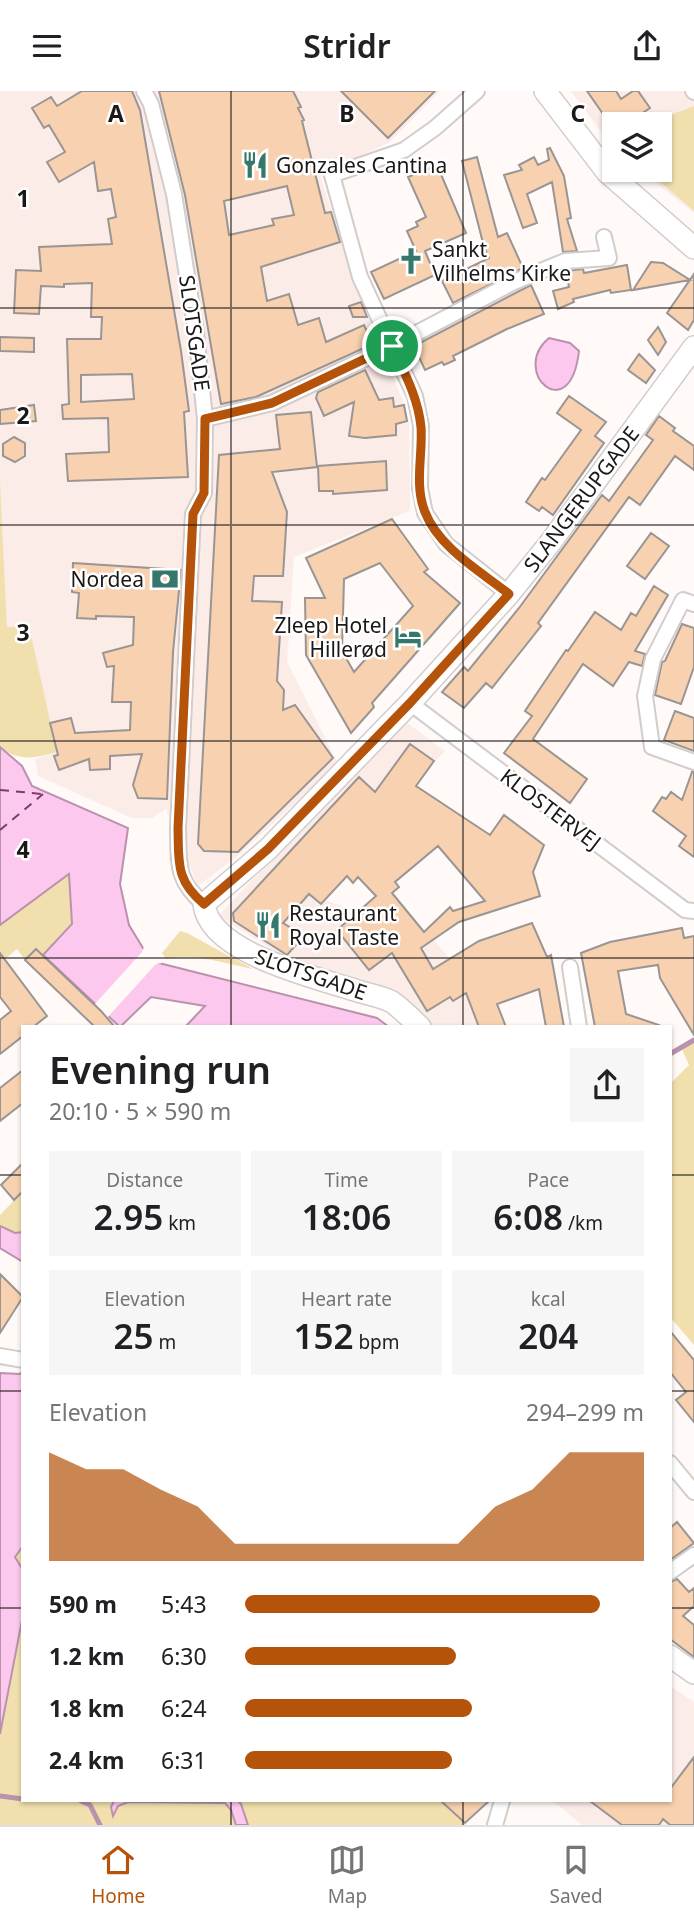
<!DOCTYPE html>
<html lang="en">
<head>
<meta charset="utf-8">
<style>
  :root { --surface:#fff; --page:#f6f6f6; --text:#202124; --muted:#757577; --line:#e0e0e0; --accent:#b45309 }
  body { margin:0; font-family:"Noto Sans",sans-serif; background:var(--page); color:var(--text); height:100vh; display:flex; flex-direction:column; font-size:26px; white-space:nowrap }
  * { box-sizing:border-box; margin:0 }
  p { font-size:23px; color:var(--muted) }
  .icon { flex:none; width:38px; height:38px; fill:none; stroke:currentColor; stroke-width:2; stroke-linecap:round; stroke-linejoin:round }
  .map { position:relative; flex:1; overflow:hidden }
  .drawer { position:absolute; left:21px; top:934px; width:651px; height:777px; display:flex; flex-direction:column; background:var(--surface); border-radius:0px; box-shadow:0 2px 5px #0004 }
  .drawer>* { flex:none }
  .controls { position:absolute; left:602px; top:21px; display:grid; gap:14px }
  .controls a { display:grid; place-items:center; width:70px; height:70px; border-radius:0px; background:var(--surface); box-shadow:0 2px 5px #0004; font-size:35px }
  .pin { position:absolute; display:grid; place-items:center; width:60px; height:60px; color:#fff; margin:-30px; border:4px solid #fff; border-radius:50%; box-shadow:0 2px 7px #0007 }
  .round { display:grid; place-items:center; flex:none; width:74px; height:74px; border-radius:0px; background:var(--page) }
  .summary { display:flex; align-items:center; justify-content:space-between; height:119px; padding:0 28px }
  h1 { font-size:38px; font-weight:600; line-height:52px }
  .figures { display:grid; grid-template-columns:repeat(3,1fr); gap:10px; height:119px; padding:7px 28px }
  .figures div { display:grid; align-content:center; border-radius:0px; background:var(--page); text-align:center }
  .figures b { font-size:35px; font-weight:600 }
  .figures small { font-size:19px; font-weight:400 }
  .figures p { font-size:19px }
  .chart { height:196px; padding:14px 28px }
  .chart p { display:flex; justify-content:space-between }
  .chart svg { width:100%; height:126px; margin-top:7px; fill:var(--accent); opacity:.7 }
  ul { padding:0 28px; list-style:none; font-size:23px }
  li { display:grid; grid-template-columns:112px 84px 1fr; align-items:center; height:52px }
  li i { height:18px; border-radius:9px; background:var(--accent) }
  header { display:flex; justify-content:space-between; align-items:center; height:91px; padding:0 28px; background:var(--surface); font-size:32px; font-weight:600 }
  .dock { display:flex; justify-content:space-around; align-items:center; height:98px; border-top:2px solid var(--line); background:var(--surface); font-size:19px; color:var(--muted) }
  .dock a { display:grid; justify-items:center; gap:4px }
  .dock .selected { color:var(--accent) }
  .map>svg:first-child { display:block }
  .built { fill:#fbece8 }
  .green { fill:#f1e0ad }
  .water { fill:#fdc8ee; stroke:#b993ae; stroke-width:2 }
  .pier { fill:#fff9f7 }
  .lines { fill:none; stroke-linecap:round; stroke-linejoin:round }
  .stream { stroke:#b993ae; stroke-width:5 }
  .ferry { stroke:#7a3c6c; stroke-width:2; stroke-dasharray:9 7; stroke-linecap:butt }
  .building { fill:#f8d2b0; stroke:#9a9592; stroke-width:2; fill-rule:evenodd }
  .street-casing { stroke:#d2cccb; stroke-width:18 }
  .secondary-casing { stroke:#d2cccb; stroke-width:24 }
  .street { stroke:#fff; stroke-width:14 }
  .secondary { stroke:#fff; stroke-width:21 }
  .route-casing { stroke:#fff; stroke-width:14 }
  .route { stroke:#b45309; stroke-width:9 }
  .grid { fill:none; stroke:#1b1818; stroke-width:2; stroke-opacity:0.55 }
  .labels { text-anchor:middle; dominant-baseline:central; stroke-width:5; stroke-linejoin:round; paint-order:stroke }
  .poi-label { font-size:21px; fill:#1b1818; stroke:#fff; text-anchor:start }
  .street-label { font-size:21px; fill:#1b1818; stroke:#fff }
  .grid-label { font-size:23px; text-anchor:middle; font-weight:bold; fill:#1b1818; stroke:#fff; stroke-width:5; stroke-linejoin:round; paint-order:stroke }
</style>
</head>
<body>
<header><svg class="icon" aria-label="menu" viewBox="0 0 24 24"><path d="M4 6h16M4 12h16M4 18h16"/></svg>Stridr<svg class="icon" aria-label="share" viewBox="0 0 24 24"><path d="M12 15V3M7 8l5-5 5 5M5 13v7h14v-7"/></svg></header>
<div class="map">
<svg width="694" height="1734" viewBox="0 0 694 1734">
  <rect width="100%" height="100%" fill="#fff9f7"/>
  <path class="built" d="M 0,0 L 440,0 L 390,51 L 320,84 L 354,191 L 403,310 L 409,331 L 410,420 L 294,466 L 287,571 L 338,673 L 236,766 L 198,795 L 166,718 L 152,727 L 132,727 L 38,685 L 35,668 L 56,661 L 29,536 L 7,537 L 0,388 Z
    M 571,0 L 694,0 L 694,122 L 640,79 L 660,79 L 660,33 L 614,33 L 614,58 Z
    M 406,631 L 445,660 L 307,803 L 431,846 L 493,918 L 494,936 L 430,936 L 295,872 L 218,825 L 352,684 Z
    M 670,1595 L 694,1611 L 694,1734 L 582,1734 L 553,1710 L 670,1710 Z"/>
  <path class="green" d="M 694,15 L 694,120 L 646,79 L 660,79 L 660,33 L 647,33 Z
    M 0,388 L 7,536 L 29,535 L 57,661 C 36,667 18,671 0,656 Z
    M 69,782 L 72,833 L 43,864 L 36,858 L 25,869 L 17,858 L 5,868 L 0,862 L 0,834 Z
    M 180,840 L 187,842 L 253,878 C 223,872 197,862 166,868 L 162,862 Z
    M 694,949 L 694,1254 L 670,1226 L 670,993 L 689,974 L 681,956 Z
    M 23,1100 L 23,1141 L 16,1142 L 0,1135 L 0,1124 Z
    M 23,1455 L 23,1710 L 441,1710 L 466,1734 L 0,1734 L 0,1467 L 15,1466 Z"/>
  <path class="water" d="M 549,247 L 570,252 L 579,260 C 570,338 509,280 549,247 Z
    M 0,656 L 22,675 L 32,695 L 128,737 L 120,793 L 129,834 L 143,857 L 159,872 L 377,927 L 389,936 L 185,936 L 205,915 L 151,906 L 120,936 L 43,864 L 72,833 L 69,783 L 0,834 Z
    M 0,1135 L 15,1142 L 23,1141 L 23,1171 L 0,1157 Z
    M 23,1279 L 23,1455 L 15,1466 L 23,1479 L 23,1524 L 0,1643 L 0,1282 L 20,1283 Z
    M 114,1710 L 238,1710 L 241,1713 L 248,1734 L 236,1734 L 231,1719 L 225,1712 L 128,1711 L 118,1715 L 113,1725 L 111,1716 Z"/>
  <path class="pier" d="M 144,856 L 162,872 L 156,873 L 107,927 L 94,914 L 142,861 Z"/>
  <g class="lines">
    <path class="stream" d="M 670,963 L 694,949
      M 0,1705 L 23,1708
      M 81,1710 L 90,1714 L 100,1734"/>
    <path class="ferry" d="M 0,699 L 42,703
      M 0,739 L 43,703"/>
  </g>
  <path class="building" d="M 82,0 L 132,0 L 140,19 L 181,260 L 189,320 L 184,321 L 188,386 L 68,390 L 66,363 L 109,361 L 108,327 L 63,328 L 62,314 L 69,313 L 67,248 L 101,248 L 102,226 L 91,226 L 92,192 L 64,193 L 64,196 L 41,195 L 39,223 L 14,222 L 16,179 L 41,180 L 39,156 L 112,153 L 108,128 L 116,126 L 111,98 L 98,100 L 94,71 L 59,91 L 47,71 L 65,61 L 49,34 L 44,37 L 32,17 L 51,6 L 57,15 ZM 132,283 L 134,308 L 81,311 L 81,284 Z
    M 159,0 L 293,0 L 301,16 L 298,17 L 304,29 L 302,30 L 325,122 L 331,121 L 340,151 L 261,176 L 267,210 L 289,203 L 298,234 L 319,227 L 326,251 L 364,234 L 373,253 L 256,306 L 221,313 L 185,104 ZM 287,95 L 294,124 L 272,128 L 274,134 L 229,144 L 224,110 Z
    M 341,0 L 435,0 L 388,47 Z
    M 587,0 L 616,0 L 621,8 L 633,0 L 638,0 L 650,17 L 626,33 L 610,33 Z
    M 550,57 L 564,85 L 571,127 L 567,128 L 577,160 L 563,161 L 552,91 L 527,103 L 537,132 L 523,137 L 504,84 L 522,79 L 519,74 L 534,66 L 538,74 L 549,69 L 547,58 Z
    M 477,66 L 498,146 L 507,142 L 523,177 L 453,212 L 442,190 L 489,167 L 484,156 L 462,70 Z
    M 437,74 L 466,142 L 425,160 L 435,184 L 384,208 L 371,181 L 416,160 L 407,140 L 418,135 L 416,131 L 426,126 L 408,86 Z
    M 651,171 L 663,172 L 690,189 L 633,199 Z
    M 627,174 L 631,199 L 611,202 L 610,199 L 573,208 L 574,211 L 558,218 L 553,200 L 569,196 L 566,180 L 583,178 L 584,182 Z
    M 694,183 L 694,229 L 688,239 L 667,222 Z
    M 531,194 L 544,223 L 507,238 L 453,265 L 455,269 L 444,274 L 442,271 L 425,279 L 414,255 Z
    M 361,211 L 367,226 L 353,226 L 349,215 Z
    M 658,236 L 666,251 L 658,264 L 648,249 Z
    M 0,246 L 34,247 L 34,261 L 0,260 Z
    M 639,263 L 655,279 L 646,292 L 628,279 Z
    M 365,279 L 379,309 L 393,307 L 394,316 L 404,314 L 407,330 L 396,333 L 396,344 L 365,347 L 349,345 L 354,311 L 324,325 L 316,307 L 318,301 Z
    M 569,305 L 606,331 L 595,345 L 604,352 L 553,424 L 542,416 L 539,420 L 526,411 L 542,387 L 545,389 L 581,339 L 557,322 Z
    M 34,314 L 36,330 L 0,333 L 0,319 Z
    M 311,321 L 317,376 L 272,381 L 287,421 L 283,485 L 254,485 L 252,510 L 282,511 L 277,590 L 284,599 L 283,619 L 295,614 L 333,667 L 238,761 L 204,760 L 198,753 L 219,364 L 280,358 L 276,324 Z
    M 659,325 L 675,337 L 673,340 L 694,355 L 694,379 L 675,365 L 640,414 L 629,406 L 538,532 L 541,535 L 492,597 L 486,592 L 464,617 L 442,601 L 464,576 L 468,580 L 519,517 L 602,404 L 609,410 L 653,349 L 646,344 Z
    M 14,346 L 25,352 L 25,365 L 15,371 L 3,365 L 3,353 Z
    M 386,370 L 387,399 L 333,403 L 333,400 L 319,400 L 318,375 Z
    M 392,428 L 428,478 L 424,481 L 460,512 L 372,612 L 374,616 L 351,642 L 306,564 L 305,507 L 325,507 L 306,467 ZM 380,472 L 413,515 L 354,581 L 342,560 L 344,488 Z
    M 651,442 L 669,455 L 645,488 L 627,475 Z
    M 73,472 L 181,479 L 173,561 L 167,708 L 138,707 L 133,694 L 142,663 L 110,665 L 110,678 L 90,679 L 89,668 L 59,679 L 54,665 L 58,664 L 50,632 L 71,627 L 75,642 L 130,639 L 131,611 L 112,611 L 114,575 L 107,576 L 103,562 L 133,554 L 134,526 L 96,525 L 96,528 L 77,527 L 79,502 L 72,501 Z
    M 654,495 L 668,504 L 635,560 L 645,563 L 642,575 L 629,571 L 613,595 L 583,573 L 533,648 L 587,688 L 570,712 L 504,662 L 532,625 L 525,620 L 566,559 L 568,560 L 595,521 L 621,539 L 631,522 L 636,525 Z
    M 682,533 L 694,537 L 694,576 L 681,613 L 655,604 L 662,571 L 665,570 Z
    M 675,620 L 694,627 L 694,660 L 664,649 Z
    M 410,653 L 434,670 L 416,695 L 490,744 L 504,724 L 544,754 L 533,781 L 540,805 L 459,831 L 421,857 L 433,878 L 479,850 L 532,832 L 547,866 L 551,864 L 564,936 L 546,936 L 539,898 L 497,913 L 506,936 L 479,936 L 466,902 L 453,910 L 450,906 L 427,920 L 392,862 L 369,879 L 337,839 L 376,805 L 358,786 L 353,792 L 347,785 L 321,813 L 309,803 L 283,832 L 304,845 L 287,864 L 234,830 L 233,822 L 359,686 L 375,701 ZM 438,755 L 485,810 L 453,820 L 450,816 L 424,841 L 392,802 L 399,796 L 395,791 Z
    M 692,681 L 694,681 L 694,766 L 679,755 L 686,745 L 653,720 L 662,706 L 666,708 L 671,701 L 682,709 Z
    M 682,837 L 684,847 L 694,845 L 694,944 L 660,887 L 658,874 L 618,880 L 626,923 L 659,934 L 658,936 L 595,936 L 581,862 L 610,851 Z
    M 36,858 L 101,920 L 115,936 L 95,936 L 25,869 Z
    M 0,862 L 47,925 L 33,936 L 23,936 L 23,945 L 0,963 L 0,929 L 11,920 L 0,906 Z
    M 23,979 L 23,1012 L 0,1030 L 0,997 Z
    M 23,1072 L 23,1100 L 14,1109 L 1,1094 Z
    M 0,1183 L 23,1206 L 0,1242 Z
    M 670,1240 L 694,1269 L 694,1331 L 676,1309 L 686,1301 L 670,1281 Z
    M 677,1431 L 694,1452 L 670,1469 L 670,1437 Z
    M 677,1488 L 689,1501 L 694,1497 L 694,1515 L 683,1525 L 694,1534 L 694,1566 L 670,1548 L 670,1491 Z
    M 694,1666 L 694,1734 L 670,1734 L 663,1728 L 659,1734 L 622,1734 L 590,1710 L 670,1710 L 670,1698 Z
    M 441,1710 L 489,1710 L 465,1732 Z"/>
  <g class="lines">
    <defs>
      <path id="street" d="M 144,0 L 151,13 L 174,103 L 196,241 L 205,328 L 204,402 L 193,423 L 178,737 C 179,771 175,789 204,813
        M 477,0 L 435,37 L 404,59 L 332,84 L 360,186 L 415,305 L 421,335 L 420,397 L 425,422 L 446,453 L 509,503
        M 693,0 L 694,1
        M 205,328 L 272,312 L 392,255 L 514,191 L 565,170 L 609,167 L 604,146
        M 694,513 L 683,509 L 653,568 L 645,605 L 652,656 L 694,671
        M 410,612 L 685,819 L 694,820
        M 570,876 L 579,936
        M 0,1265 L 23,1269
        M 670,1372 L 694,1401
        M 670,1481 L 694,1464
        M 495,1734 L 502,1710"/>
      <path id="secondary" d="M 545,0 L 607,81 L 694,157
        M 420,936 C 411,927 402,918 392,911 C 383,906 371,904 361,901 C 319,887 209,863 204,813 L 268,758 L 410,612 L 509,503 L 550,452 L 694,256
        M 670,1565 L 694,1582"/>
    </defs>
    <use href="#street" class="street-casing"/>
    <use href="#secondary" class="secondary-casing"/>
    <use href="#street" class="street"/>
    <use href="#secondary" class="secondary"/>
  </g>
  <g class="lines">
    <defs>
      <path id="route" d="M 392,255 C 404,281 418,306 421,336 C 423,363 414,394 425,421 C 439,457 480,480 509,503 L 410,612 L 268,758 L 204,813 C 175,789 179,771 178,737 L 193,423 L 204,402 L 205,328 L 272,312 Z"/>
    </defs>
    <use href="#route" class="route-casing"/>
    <use href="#route" class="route"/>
  </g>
  <path class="grid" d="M 231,0 L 231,936M 463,0 L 463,936M 0,217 L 694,217M 0,434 L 694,434M 0,650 L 694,650M 0,867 L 694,867M 0,1084 L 23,1084M 670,1084 L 694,1084M 0,1300 L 23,1300M 670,1300 L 694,1300M 0,1517 L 23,1517M 670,1517 L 694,1517M 231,1710 L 231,1734M 463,1710 L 463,1734"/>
  <defs>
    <symbol id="restaurant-bare" viewBox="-9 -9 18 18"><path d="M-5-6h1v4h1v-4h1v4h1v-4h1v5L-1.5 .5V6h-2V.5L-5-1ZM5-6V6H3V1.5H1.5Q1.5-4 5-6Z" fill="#34786b" stroke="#fff" stroke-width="2.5" paint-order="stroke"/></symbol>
    <symbol id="church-bare" viewBox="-9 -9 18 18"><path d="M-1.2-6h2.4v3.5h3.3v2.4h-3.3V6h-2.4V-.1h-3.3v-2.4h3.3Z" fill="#34786b" stroke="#fff" stroke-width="2.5" paint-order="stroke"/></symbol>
    <symbol id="bank-bare" viewBox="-9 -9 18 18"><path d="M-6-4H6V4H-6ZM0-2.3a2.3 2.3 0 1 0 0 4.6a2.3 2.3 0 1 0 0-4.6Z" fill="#34786b" stroke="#fff" stroke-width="2.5" paint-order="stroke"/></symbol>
    <symbol id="hotel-bare" viewBox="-9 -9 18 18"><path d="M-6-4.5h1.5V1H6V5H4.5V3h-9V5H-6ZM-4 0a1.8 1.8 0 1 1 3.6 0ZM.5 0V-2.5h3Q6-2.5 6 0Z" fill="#34786b" stroke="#fff" stroke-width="2.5" paint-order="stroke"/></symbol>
  </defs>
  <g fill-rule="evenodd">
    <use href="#restaurant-bare" x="236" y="55" width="38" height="38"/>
    <use href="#church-bare" x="392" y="151" width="38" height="38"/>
    <use href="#bank-bare" x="146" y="469" width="38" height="38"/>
    <use href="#hotel-bare" x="389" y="527" width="38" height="38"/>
    <use href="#restaurant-bare" x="249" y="815" width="38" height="38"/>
  </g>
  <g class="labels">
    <g class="poi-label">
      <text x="276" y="74">Gonzales Cantina</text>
      <text x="432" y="158">Sankt<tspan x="432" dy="24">Vilhelms Kirke</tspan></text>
      <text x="144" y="488" text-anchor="end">Nordea</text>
      <text x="387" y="534" text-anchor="end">Zleep Hotel<tspan x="387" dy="24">Hillerød</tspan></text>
      <text x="289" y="822">Restaurant<tspan x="289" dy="24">Royal Taste</tspan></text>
    </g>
    <g class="street-label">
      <text transform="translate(195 242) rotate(82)">SLOTSGADE</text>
      <text transform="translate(581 408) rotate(-53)">SLANGERUPGADE</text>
      <text transform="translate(551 718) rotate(37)">KLOSTERVEJ</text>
      <text transform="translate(311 883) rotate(19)">SLOTSGADE</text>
    </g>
  </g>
  <g class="grid-label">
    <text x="116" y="31">A</text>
    <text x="347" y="31">B</text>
    <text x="578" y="31">C</text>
    <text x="23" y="116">1</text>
    <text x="23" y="333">2</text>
    <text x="23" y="550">3</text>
    <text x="23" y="767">4</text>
  </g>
</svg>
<div class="controls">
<a><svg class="icon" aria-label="layers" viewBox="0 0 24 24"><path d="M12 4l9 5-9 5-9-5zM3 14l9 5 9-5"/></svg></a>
</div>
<div class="pin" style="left:392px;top:255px;background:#1e9e55"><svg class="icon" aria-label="arrive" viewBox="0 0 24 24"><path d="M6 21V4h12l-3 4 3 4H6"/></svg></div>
<section class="drawer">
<div class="summary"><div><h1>Evening run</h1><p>20:10 · 5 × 590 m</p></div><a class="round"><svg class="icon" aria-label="share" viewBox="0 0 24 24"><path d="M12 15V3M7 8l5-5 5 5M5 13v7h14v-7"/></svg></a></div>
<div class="figures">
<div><p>Distance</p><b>2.95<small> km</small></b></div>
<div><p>Time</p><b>18:06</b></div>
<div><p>Pace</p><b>6:08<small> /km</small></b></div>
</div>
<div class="figures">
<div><p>Elevation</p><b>25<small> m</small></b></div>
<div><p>Heart rate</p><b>152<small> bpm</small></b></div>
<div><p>kcal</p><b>204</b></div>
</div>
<div class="chart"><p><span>Elevation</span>294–299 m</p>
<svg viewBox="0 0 160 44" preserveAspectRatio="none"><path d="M0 44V6L10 12L20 12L30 19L40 25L50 38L60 38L70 38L80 38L90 38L100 38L110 38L120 25L130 19L140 6L150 6L160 6V44z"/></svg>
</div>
<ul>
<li><b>590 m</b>5:43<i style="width:89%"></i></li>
<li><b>1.2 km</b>6:30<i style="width:53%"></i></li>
<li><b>1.8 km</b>6:24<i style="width:57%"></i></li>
<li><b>2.4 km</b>6:31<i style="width:52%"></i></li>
</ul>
</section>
</div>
<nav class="dock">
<a class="selected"><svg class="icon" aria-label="home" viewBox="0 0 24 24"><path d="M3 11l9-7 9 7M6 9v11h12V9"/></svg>Home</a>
<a><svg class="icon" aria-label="map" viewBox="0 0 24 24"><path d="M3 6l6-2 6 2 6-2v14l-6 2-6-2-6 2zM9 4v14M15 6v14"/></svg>Map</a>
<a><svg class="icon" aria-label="saved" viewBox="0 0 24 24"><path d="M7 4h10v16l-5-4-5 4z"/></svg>Saved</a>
</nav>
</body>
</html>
